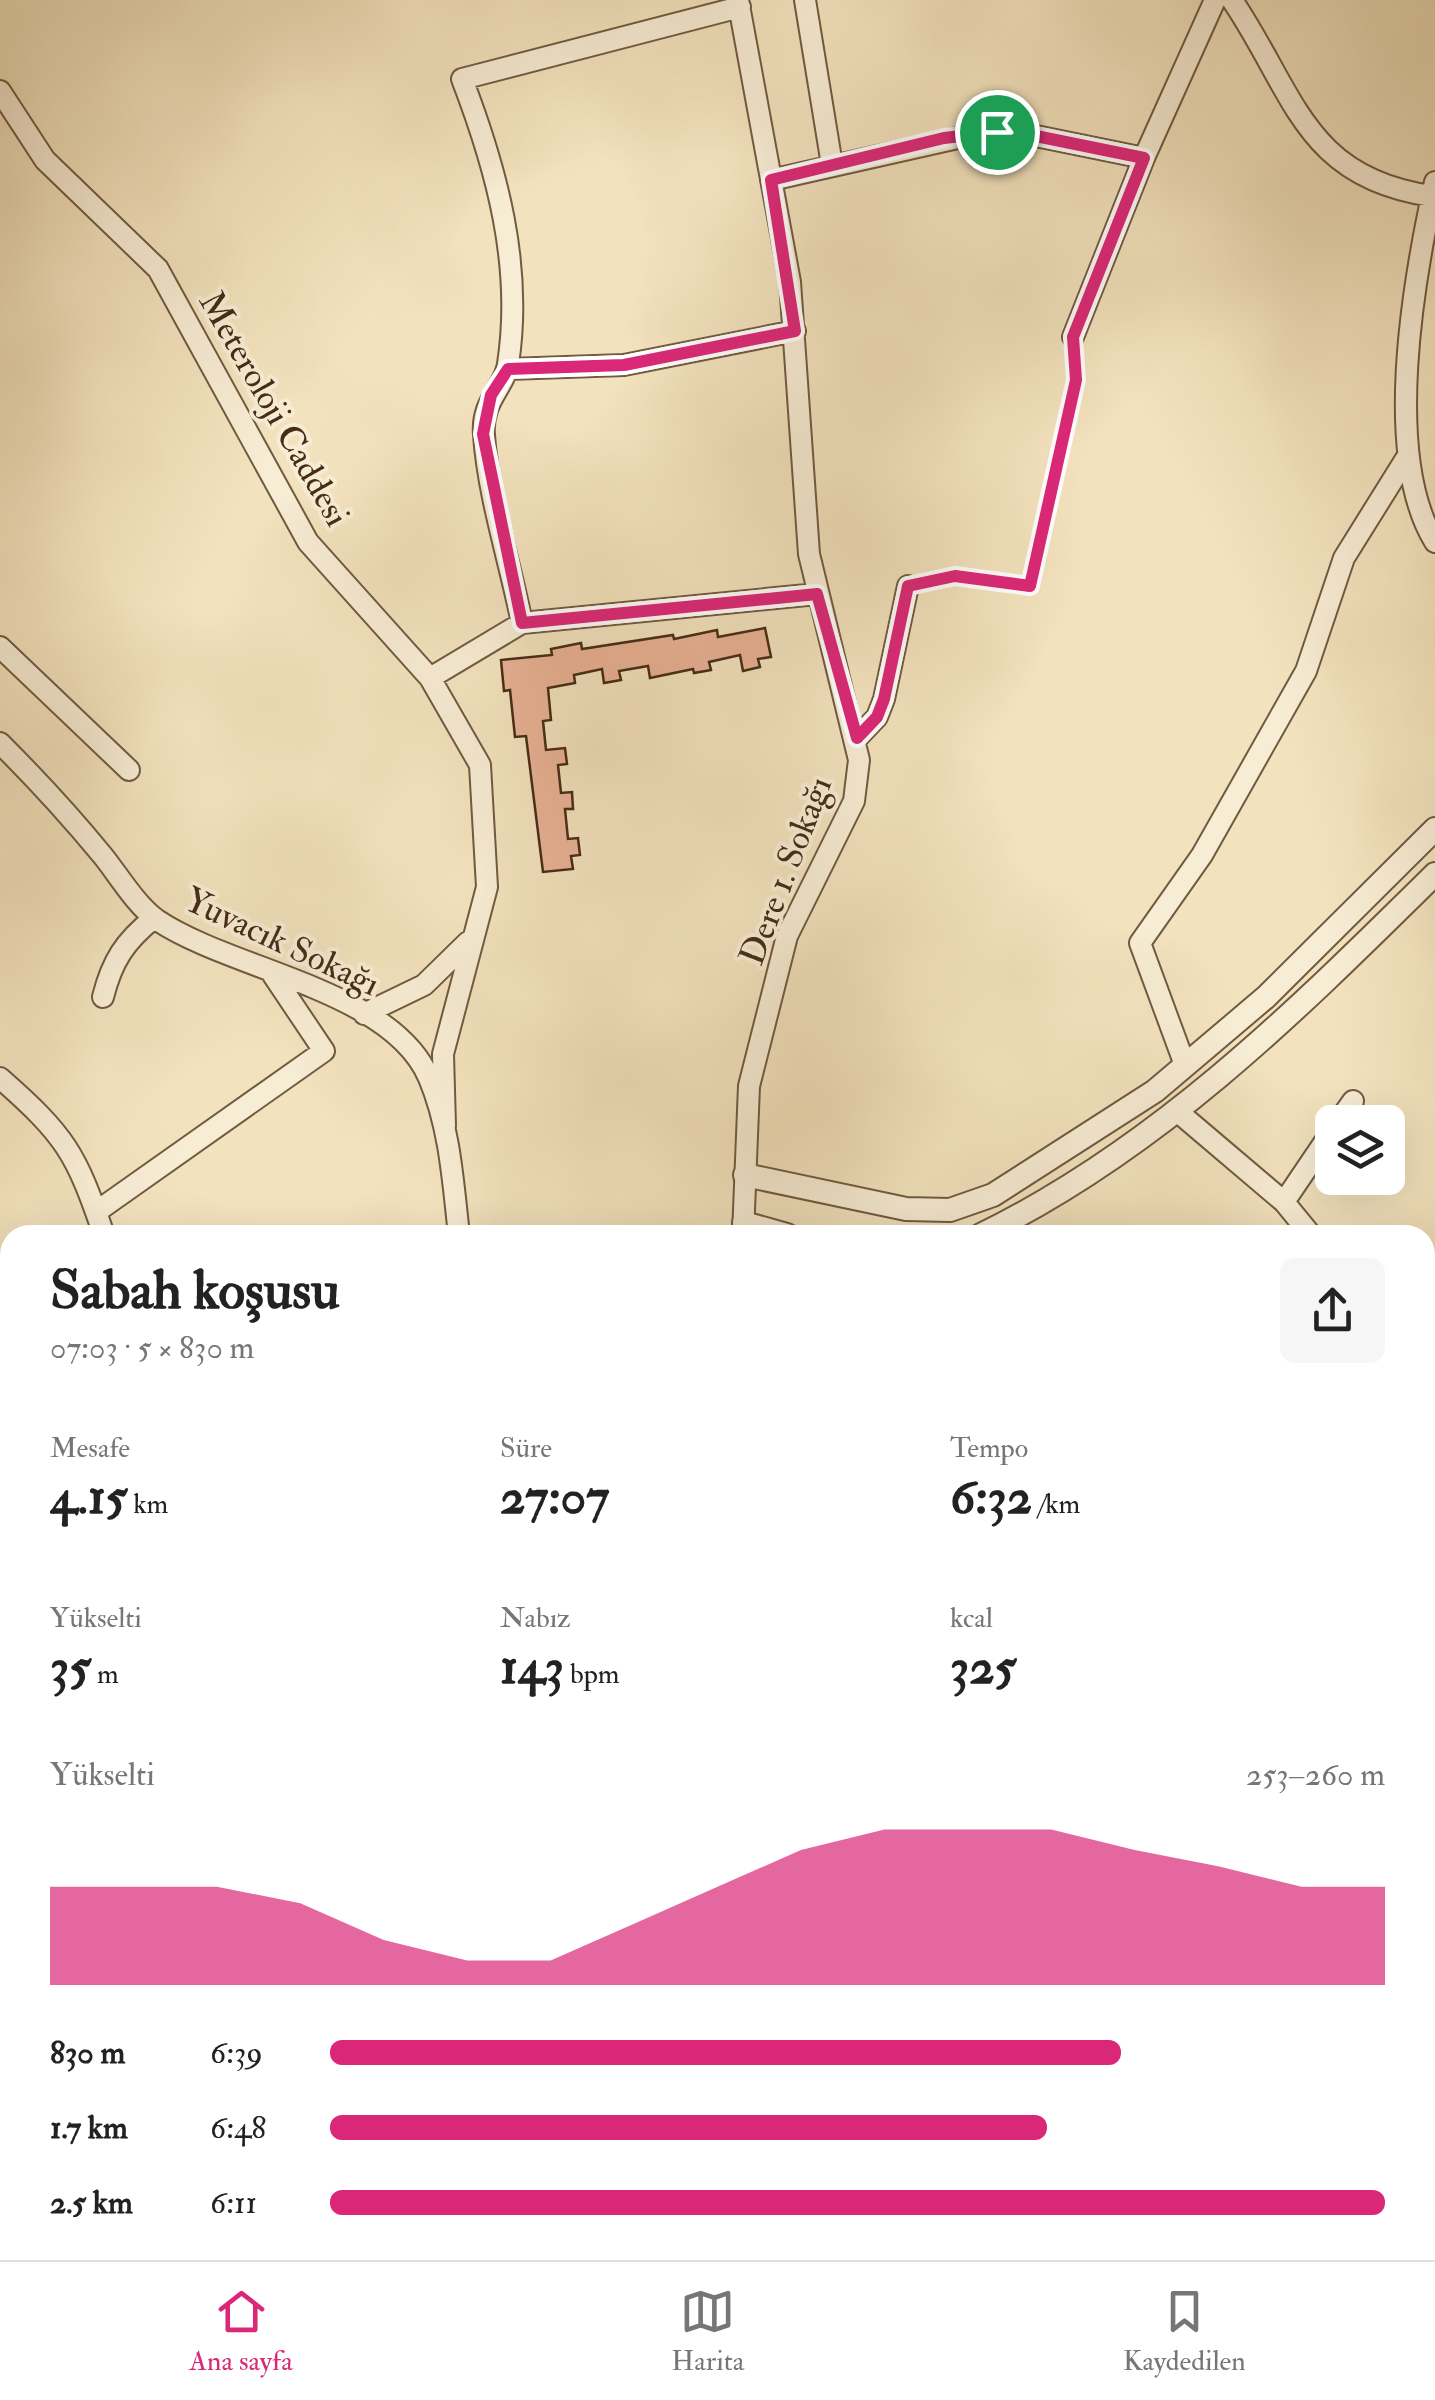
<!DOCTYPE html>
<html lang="tr">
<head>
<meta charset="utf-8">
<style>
  :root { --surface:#fff; --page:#f6f6f6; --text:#222; --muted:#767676; --line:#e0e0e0; --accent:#db2777 }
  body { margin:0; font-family:"IM FELL Double Pica",serif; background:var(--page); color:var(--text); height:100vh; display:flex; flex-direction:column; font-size:38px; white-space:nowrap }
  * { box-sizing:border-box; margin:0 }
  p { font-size:32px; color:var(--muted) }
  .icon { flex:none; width:55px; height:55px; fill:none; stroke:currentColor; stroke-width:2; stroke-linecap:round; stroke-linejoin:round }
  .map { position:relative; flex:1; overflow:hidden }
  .panel { position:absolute; left:0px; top:1225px; width:1435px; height:1035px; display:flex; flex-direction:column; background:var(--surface); border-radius:30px 30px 0 0; box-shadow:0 10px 40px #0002 }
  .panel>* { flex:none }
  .fabs { position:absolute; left:1315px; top:1105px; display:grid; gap:20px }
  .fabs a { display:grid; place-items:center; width:90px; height:90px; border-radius:15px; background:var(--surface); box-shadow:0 10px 40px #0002; font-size:50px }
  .pin { position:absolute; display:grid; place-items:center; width:85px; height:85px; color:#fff; margin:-42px; border:5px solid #fff; border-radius:50%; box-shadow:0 2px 10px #0007 }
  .round { display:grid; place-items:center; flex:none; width:105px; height:105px; border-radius:15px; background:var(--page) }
  .headline { display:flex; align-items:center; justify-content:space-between; height:170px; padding:0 50px }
  h1 { font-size:55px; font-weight:800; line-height:75px }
  .stats { display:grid; grid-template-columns:repeat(3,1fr); gap:15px; height:170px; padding:10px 50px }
  .stats div { display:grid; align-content:center }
  .stats b { font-size:50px; font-weight:800 }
  .stats small { font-size:28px; font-weight:400 }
  .stats p { font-size:28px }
  .chart { height:280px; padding:20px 50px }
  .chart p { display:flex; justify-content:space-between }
  .chart svg { width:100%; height:180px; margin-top:10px; fill:var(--accent); opacity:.7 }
  ul { padding:0 50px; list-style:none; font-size:32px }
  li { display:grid; grid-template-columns:160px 120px 1fr; align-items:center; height:75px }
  li i { height:25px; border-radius:12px; background:var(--accent) }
  .menu { display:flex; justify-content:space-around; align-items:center; height:140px; border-top:2px solid var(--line); background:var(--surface); font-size:28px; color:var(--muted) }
  .menu a { display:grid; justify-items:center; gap:5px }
  .menu .active { color:var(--accent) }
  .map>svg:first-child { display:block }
  .building { fill:#e8b194; stroke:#462c16; stroke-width:2.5 }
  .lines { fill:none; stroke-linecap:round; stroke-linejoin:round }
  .minor-casing { stroke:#715a40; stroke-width:24 }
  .tertiary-casing { stroke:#715a40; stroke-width:26 }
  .trunk-casing { stroke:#462c16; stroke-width:36 }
  .path { stroke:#462c16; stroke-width:4; stroke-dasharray:8 5; stroke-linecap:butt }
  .minor { stroke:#f7ecd4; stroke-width:20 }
  .tertiary { stroke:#f7ecd4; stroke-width:22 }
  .trunk { stroke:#e9c17e; stroke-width:32 }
  .route-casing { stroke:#fff; stroke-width:20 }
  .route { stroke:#db2777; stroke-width:12 }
  .labels { text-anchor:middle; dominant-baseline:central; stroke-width:8; stroke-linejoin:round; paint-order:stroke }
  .street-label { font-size:35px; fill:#462c16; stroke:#f7ecd4 }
</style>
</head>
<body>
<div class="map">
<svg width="1435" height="2260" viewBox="0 0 1435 2260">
  <rect width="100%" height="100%" fill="#f2e2bd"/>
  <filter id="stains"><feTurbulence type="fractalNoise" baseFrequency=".002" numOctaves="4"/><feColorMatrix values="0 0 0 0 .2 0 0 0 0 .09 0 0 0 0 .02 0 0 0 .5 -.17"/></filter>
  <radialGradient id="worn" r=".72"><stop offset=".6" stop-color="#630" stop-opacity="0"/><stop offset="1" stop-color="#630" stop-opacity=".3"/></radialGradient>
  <path class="building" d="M 765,628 L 771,657 L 758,659 L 760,667 L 743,671 L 740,655 L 709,662 L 711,670 L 694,673 L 693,669 L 650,678 L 648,666 L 619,671 L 621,680 L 604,683 L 602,669 L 574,675 L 575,683 L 548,688 L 551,720 L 543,721 L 546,750 L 565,748 L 567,764 L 558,765 L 561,793 L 572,792 L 573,809 L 565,809 L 568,839 L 578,838 L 580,855 L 571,856 L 573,869 L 543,872 L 526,736 L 515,737 L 510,690 L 504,691 L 501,660 L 552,655 L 551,649 L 581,643 L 582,649 L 673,635 L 674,639 L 717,630 L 718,637 Z"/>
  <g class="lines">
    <defs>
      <path id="minor" d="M 738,0 L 790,282 L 809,554 L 859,760 L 854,801 L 787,936 L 749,1086 L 743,1235
        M 805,0 L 832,165
        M 1232,0 C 1295,93 1304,178 1432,196
        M 0,91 L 45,160 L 158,269 L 308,542 L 430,678 L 480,765 L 487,887 L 443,1054 L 445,1126
        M 771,180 L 980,133 L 1031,135 L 1144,158
        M 1435,182 C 1414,277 1382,456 1435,542
        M 1073,337 L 1144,158 L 1215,0
        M 508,369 L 624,365 L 795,331
        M 522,623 C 510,563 488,495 484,435 C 481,401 505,387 508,364 C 523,266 497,170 462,79 L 740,7
        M 0,647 L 129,770
        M 430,678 L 522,623 L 817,594
        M 857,738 L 877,717 L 884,699 L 908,586
        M 0,743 C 36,779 71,817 103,856 C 119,876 136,905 157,920 C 233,971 392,990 429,1078 C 450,1128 453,1182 459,1235
        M 103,997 C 112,961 125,941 154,918
        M 364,1014 L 424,985 L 468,942
        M 1185,1065 L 1140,943 L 1202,855 L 1306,671 L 1344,558 L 1407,457
        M 0,1078 C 66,1136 76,1153 104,1235
        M 1178,1112 L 1284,1202 L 1311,1235
        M 1338,1122 L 1353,1101
        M 1284,1202 L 1332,1131
        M 96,1212 L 324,1051 L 273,975
        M 1427,1378 L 1435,1384
        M 1425,1437 L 1435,1437
        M 0,1519 L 10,1517
        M 1425,1686 L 1435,1674
        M 0,1733 L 10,1752
        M 0,1929 L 10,1941
        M 1425,2040 L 1435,2031
        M 0,2106 L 10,2103
        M 0,2190 L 10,2189
        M 76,2260 L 77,2250
        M 105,2260 L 109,2250
        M 139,2260 L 146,2250
        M 185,2260 L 198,2250
        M 629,2260 L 631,2250
        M 1303,2260 L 1308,2250"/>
      <path id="tertiary" d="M 745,1175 L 906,1209 L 950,1210 L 993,1195 L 1155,1091 L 1266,997 L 1435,829
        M 744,1223 L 787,1235
        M 981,1235 C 1159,1148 1296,1011 1435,874"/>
      <path id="trunk" d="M 0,1795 L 10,1811
        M 0,1840 L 10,1857
        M 265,2250 L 277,2260
        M 335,2250 L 350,2260"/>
    </defs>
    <use href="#minor" class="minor-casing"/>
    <use href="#tertiary" class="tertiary-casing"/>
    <use href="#trunk" class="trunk-casing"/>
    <path class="path" d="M 926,581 L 955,576 L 1030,587 L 1074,392 L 1076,357"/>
    <use href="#minor" class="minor"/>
    <use href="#tertiary" class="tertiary"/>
    <use href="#trunk" class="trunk"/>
  </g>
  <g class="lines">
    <defs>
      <path id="route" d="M 997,132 L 1031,135 L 1144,158 L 1073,337 L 1076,380 L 1030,586 L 955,576 L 908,586 L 884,699 L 877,717 L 857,738 L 817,594 L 522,623 L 483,434 L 491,395 L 508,369 L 624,365 L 795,331 L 771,180 L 944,138 Z"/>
    </defs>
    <use href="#route" class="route-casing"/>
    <use href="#route" class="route"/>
  </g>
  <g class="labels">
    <g class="street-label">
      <text transform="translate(274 409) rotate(60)">Meteroloji Caddesi</text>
      <text transform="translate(786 871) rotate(-69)">Dere 1. Sokağı</text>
      <text transform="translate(282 942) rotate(25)">Yuvacık Sokağı</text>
    </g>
  </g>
  <rect width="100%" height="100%" filter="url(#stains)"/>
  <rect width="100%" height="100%" fill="url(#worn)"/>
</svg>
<div class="fabs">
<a><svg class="icon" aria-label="layers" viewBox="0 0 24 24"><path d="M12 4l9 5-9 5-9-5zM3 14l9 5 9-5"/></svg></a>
</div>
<div class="pin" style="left:997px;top:132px;background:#1e9e55"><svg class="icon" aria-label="arrive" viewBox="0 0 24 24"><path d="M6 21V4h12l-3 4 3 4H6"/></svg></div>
<section class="panel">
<div class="headline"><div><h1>Sabah koşusu</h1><p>07:03 · 5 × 830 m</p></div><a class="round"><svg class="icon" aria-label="share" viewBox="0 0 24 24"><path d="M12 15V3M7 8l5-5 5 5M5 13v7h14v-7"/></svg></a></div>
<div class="stats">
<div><p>Mesafe</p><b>4.15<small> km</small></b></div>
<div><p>Süre</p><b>27:07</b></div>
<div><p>Tempo</p><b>6:32<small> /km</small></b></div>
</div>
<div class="stats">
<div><p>Yükselti</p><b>35<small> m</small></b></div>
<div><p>Nabız</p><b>143<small> bpm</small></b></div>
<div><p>kcal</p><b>325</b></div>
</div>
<div class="chart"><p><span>Yükselti</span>253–260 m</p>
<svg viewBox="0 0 160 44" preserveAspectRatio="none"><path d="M0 44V20L10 20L20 20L30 24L40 33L50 38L60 38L70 29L80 20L90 11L100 6L110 6L120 6L130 11L140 15L150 20L160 20V44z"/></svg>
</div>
<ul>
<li><b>830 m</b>6:39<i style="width:75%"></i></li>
<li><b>1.7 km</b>6:48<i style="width:68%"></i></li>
<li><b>2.5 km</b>6:11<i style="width:100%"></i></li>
</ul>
</section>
</div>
<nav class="menu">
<a class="active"><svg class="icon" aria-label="home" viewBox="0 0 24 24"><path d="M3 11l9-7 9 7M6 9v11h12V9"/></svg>Ana sayfa</a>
<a><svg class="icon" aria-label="map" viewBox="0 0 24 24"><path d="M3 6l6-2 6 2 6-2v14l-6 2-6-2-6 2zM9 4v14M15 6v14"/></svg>Harita</a>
<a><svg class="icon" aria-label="saved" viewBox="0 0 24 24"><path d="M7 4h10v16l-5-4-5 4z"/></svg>Kaydedilen</a>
</nav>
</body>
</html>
